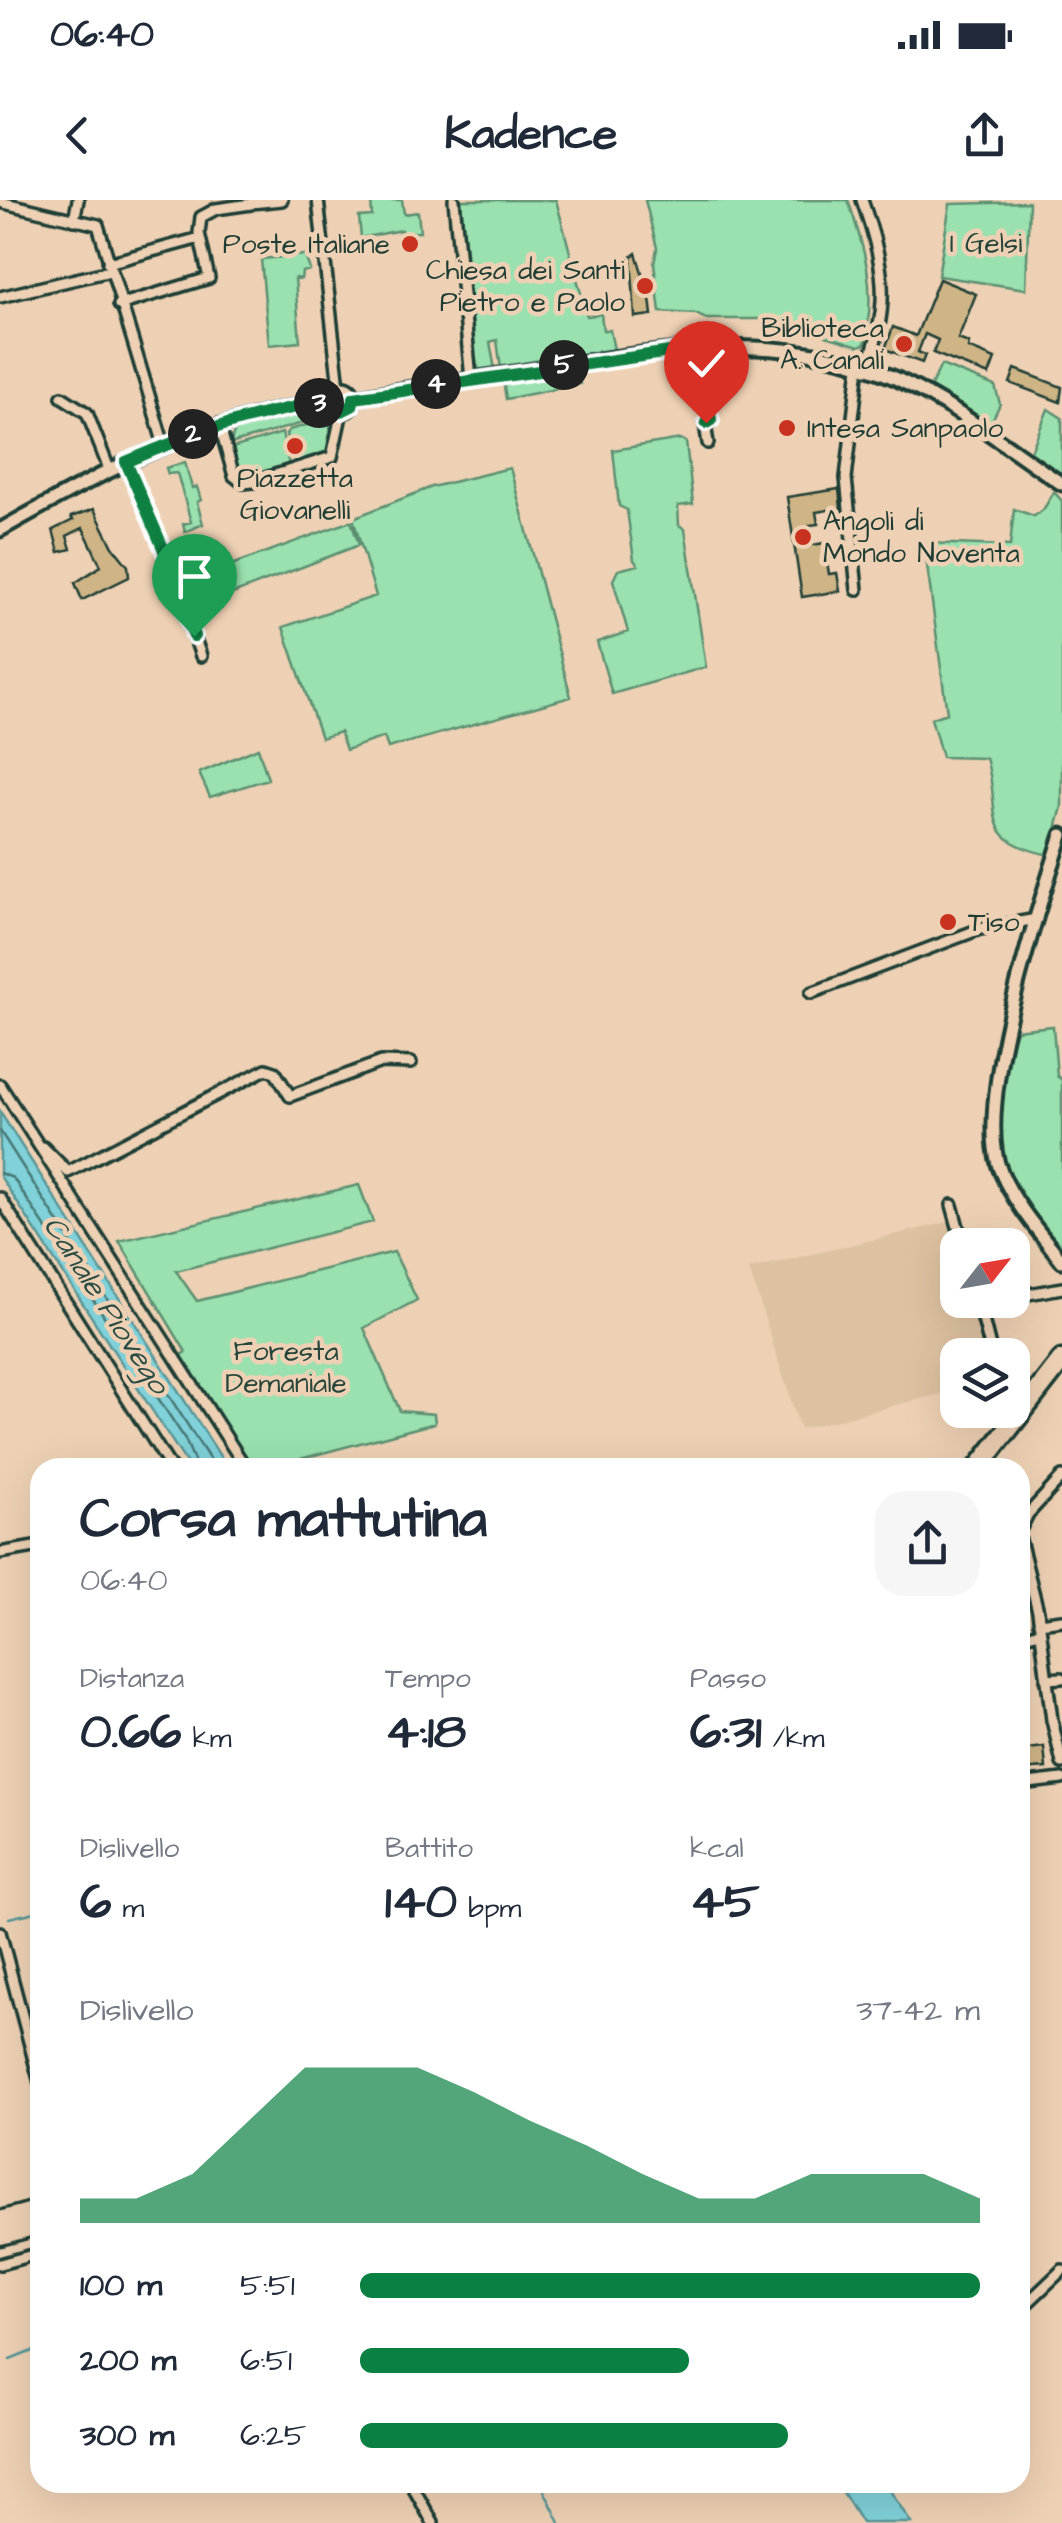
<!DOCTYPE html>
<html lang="it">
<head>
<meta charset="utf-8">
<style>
  :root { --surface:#fff; --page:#f6f6f7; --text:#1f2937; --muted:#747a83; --accent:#0b8043 }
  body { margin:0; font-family:"Architects Daughter",sans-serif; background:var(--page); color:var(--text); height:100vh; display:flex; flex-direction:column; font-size:38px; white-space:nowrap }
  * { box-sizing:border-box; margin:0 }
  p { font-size:32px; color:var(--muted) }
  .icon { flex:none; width:55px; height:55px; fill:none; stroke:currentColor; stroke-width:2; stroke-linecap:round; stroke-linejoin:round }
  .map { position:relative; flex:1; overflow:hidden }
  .panel { position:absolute; left:30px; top:1258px; width:1000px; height:1035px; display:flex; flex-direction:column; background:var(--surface); border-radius:30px; box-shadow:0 10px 40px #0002 }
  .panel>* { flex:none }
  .needle { width:65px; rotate:59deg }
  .tools { position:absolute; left:940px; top:1028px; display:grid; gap:20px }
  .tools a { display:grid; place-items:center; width:90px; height:90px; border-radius:20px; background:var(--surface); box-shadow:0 10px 40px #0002; font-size:50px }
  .pin { position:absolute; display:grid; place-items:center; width:85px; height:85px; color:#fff; margin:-102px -42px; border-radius:50% 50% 50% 0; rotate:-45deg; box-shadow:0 0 10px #0007 }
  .pin .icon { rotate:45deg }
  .km { position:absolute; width:50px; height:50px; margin:-25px; border-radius:50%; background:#222; color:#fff; font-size:28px; line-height:50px; text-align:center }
  .round { display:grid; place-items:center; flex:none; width:105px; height:105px; border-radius:30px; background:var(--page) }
  .summary { display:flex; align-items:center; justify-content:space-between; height:170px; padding:0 50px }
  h1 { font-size:55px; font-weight:800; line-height:75px }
  .stats { display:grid; grid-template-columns:repeat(3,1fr); gap:15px; height:170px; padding:10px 50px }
  .stats div { display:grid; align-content:center }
  .stats b { font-size:50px; font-weight:800 }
  .stats small { font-size:28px; font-weight:400 }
  .stats p { font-size:28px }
  .chart { height:280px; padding:20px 50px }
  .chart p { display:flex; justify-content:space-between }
  .chart svg { width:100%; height:180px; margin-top:10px; fill:var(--accent); opacity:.7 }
  ul { padding:0 50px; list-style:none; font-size:32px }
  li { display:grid; grid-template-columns:160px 120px 1fr; align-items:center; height:75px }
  li i { height:25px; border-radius:12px; background:var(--accent) }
  .status { display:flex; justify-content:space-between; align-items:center; height:70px; padding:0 50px; background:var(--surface); direction:ltr }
  .status svg { height:28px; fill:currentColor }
  header { display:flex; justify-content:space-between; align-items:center; height:130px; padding:0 50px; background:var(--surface); font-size:45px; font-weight:800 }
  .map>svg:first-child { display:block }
  .built { fill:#ddc2a1 }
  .green { fill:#9ae1af; stroke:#5c8f72; stroke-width:2.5 }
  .water { fill:#80d1d9; stroke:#599697; stroke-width:2.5 }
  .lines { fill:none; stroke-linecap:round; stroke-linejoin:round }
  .shore { stroke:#467876; stroke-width:2.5 }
  .stream { stroke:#599697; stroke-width:2.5 }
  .building { fill:#cfb486; stroke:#1f3d34; stroke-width:2.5 }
  .minor-casing { stroke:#1f3d34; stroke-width:16 }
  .tertiary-casing { stroke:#1f3d34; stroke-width:19 }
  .motorway-casing { stroke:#1f3d34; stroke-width:25 }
  .minor { stroke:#eed1b4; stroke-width:9 }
  .tertiary { stroke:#eed1b4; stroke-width:11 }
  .motorway { stroke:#eed1b4; stroke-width:18 }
  .route-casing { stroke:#fff; stroke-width:20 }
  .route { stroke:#0b8043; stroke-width:12 }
  .poi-dot { fill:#c8321e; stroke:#eed1b4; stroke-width:4 }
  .labels { text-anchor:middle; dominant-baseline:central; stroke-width:9; stroke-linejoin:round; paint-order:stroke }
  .park-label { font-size:28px; fill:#25453a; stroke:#eed1b4 }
  .poi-label { font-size:28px; fill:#1f3d34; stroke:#eed1b4; text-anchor:end }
  .water-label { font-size:30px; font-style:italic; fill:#294c44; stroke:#eed1b4 }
</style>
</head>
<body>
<div class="status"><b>06:40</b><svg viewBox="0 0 49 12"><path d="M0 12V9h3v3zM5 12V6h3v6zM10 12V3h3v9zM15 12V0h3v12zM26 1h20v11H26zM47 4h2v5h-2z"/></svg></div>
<header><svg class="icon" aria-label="back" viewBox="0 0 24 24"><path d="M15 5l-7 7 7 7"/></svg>Kadence<svg class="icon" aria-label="share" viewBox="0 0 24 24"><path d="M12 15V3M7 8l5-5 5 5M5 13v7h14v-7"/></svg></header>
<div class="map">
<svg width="1062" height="2323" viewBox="0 0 1062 2323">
  <rect width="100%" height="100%" fill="#eed1b4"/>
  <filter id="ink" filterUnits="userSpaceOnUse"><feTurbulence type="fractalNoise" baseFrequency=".01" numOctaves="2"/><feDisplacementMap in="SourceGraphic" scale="20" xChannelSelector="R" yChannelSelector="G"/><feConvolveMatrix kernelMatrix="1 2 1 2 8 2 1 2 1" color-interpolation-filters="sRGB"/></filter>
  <g filter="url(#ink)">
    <path class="built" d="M 953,1021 L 959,1045 L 958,1100 L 974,1100 L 989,1155 L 958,1155 L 957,1190 L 800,1229 L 749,1069 Z"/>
    <path class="green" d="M 371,0 L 402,0 L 404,14 L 418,12 L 420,32 L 402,33 L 401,30 L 361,38 L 359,17 L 372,16 Z
      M 461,0 L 556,0 L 587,116 L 601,114 L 603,130 L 610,130 L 614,150 L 501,169 L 497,140 L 490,142 L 495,170 L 479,169 L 474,159 Z
      M 645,0 L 848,0 C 866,53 876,87 865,144 L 859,146 L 770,119 L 706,119 L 696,114 L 660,112 L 654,63 L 657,48 Z
      M 1029,2 L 1026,89 L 938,76 L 950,4 Z
      M 305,55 L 310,70 L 302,72 L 301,79 L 295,78 L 300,142 L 269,145 L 261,59 Z
      M 941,165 L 995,186 L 1000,204 L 989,227 L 930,188 Z
      M 578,169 L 580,184 L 506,199 L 503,180 Z
      M 1048,209 L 1062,218 L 1062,274 L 1030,254 Z
      M 314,210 L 325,210 L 330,215 L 230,244 L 235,230 L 242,226 Z
      M 328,219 L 332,235 L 328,252 L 295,263 L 286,235 L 289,230 Z
      M 282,233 L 289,265 L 244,278 L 240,276 L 232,248 Z
      M 681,239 L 686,242 L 693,304 L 678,306 L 679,325 L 685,329 L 706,467 L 612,494 L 597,442 L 628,432 L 613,380 L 618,370 L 638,365 L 634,360 L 627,310 L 619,306 L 613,250 Z
      M 185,262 L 192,288 L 197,287 L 201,300 L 197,302 L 203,324 L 185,332 L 183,324 L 191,322 L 177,273 L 168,274 L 166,268 Z
      M 510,268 L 571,497 L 388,548 L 384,537 L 346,550 L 340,532 L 321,538 L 283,427 L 376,396 L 353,318 L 432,287 Z
      M 1054,292 L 1062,301 L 1062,607 L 1049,655 C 976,639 1003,615 986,558 L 942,557 L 931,518 L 947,513 L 924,343 L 1010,346 L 1014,309 L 1034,316 L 1043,310 Z
      M 351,321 L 359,345 L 217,400 L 207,374 Z
      M 258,548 L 268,579 L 210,597 L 199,573 Z
      M 1053,826 L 1057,876 L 1062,880 L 1062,1052 C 1017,995 984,952 1002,875 C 1006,860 1012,846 1016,830 Z
      M 359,985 L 373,1022 L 176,1071 L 197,1101 L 394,1052 L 417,1100 L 364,1128 L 400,1211 L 434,1214 L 435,1223 L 274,1266 L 260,1262 L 246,1267 L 176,1160 L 186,1152 L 119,1041 Z"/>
    <path class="water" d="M 0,912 L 227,1267 L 189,1267 L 0,976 Z
      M 837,2283 L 885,2283 L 911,2323 L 862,2323 Z"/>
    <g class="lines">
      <path class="shore" d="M 0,931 L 215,1268
        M 0,973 L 13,978 L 185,1239 L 197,1268"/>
      <path class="stream" d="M 9,1718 L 40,1711
        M 10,2160 L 40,2148
        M 540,2282 L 560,2323"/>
    </g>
    <path class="building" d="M 636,53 L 644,79 L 652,78 L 654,90 L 649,90 L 652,115 L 635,117 L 631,57 Z
      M 939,79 L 976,94 L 958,139 L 969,143 L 968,148 L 995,159 L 989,175 L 933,153 L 938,140 L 925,134 L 918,152 L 925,155 L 922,163 L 885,149 L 893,127 L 916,136 Z
      M 1015,169 L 1062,187 L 1060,202 L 1010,183 Z
      M 839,289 L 841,308 L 816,312 L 818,324 L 810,325 L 813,345 L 824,343 L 829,374 L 837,373 L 840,391 L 802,397 L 787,297 Z
      M 94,309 L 113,347 L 128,366 L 129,377 L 82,400 L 75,383 L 101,366 L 83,328 L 67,336 L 71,349 L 59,352 L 53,330 L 73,320 L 71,317 Z
      M 1044,1547 L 1046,1568 L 1020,1570 L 1020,1550 Z"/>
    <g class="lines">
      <defs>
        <path id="minor" d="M 318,0 L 339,187
          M 454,0 L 471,179
          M 862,0 C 884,64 892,104 866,169
          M 0,2 L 98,25 L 164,245
          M 251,3 L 282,0
          M 74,20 L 78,0
          M 108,63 L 200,38
          M 0,97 L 110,71
          M 119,105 L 209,78 L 199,33 L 201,17 L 216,9 L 251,4
          M 697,149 L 711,221 L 705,224 L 708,243
          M 62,197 L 87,213 L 109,269
          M 219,224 L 234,276 L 243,283 L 253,282 L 332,257 L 342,211
          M 125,262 L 163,348 L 201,456
          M 857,390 L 846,278 L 859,166
          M 811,793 L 980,729 L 1037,719
          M 0,885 L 246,1268
          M 43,947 L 68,972 L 266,869 L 275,872 L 290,896 L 381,862 L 411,863
          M 0,998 L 171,1268
          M 952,1005 L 963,1045
          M 1012,1097 L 1062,1088
          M 978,1100 L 992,1155
          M 979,1103 L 995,1100
          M 1020,1330 L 1028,1314 L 1062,1277
          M 1020,1340 L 1038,1411 L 1052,1520 L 1062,1563
          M 0,1353 L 40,1346
          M 1039,1423 L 1062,1420
          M 1020,1437 L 1040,1432
          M 1046,1479 L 1062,1478
          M 1020,1584 L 1062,1579
          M 0,1732 L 40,1883
          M 0,2064 L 40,2053
          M 1020,2110 L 1062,2070
          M 414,2289 L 433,2323"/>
        <path id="tertiary" d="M330 199a12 12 0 1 1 24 0a12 12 0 1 1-24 0Z
          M 354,198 C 411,187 469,180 527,171 C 649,152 777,126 895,178 C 954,205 1009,248 1062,284
          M 0,330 C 113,266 199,220 330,201
          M 1062,635 C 1039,706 972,907 1001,972 C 1015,1005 1041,1034 1062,1061"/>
        <path id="motorway" d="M 978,1268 L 1062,1160
          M 0,2021 L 40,2010
          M 0,2035 L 40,2024"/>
      </defs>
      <use href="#minor" class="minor-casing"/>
      <use href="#tertiary" class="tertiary-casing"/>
      <use href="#motorway" class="motorway-casing"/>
      <use href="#minor" class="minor"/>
      <use href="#tertiary" class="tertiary"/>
      <use href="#motorway" class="motorway"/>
    </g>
  </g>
  <g class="lines" filter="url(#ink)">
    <defs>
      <path id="route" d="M 194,436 L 163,348 L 126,262 C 197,231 254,213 330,201 L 342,211 L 352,206 L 354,198 L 697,148 L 711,220 L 706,223"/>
    </defs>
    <use href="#route" class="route-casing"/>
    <use href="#route" class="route"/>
  </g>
  <g class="poi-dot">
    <circle cx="410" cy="44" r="10"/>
    <circle cx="645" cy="86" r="10"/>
    <circle cx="904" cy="144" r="10"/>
    <circle cx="787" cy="228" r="10"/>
    <circle cx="295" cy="246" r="10"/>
    <circle cx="803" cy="337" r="10"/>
    <circle cx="948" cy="722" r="10"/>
  </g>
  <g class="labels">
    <g class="park-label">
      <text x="986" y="43">I Gelsi</text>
      <text x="286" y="1151">Foresta<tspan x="286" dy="32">Demaniale</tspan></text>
    </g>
    <g class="poi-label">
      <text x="390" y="44">Poste Italiane</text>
      <text x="625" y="70">Chiesa dei Santi<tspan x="625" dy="32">Pietro e Paolo</tspan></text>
      <text x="884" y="128">Biblioteca<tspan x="884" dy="32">A. Canali</tspan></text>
      <text x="807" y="228" text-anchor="start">Intesa Sanpaolo</text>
      <text x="295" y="278" text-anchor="middle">Piazzetta<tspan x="295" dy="32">Giovanelli</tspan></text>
      <text x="823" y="321" text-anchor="start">Angoli di<tspan x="823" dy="32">Mondo Noventa</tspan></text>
      <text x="968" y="722" text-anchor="start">Tiso</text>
    </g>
    <g class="water-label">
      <text transform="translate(106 1105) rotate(57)">Canale Piovego</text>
    </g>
  </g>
</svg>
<div class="tools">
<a><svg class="needle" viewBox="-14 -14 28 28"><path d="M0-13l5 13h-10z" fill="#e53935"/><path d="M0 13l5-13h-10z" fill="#747a83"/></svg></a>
<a><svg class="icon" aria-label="layers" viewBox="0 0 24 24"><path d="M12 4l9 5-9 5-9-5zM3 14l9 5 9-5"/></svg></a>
</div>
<div class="pin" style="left:194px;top:436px;background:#1e9e55"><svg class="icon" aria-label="arrive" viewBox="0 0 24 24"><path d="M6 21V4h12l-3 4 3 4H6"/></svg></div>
<div class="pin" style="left:706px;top:223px;background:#d93025"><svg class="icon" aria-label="check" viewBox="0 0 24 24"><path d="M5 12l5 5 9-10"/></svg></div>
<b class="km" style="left:193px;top:234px">2</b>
<b class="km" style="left:319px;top:203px">3</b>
<b class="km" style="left:436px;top:184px">4</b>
<b class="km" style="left:564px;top:165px">5</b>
<section class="panel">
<div class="summary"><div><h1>Corsa mattutina</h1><p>06:40</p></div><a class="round"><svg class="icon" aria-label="share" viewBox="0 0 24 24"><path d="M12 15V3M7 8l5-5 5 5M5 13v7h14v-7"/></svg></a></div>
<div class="stats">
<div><p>Distanza</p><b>0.66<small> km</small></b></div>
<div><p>Tempo</p><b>4:18</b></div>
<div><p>Passo</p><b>6:31<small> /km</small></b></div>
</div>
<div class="stats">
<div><p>Dislivello</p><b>6<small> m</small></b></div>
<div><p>Battito</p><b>140<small> bpm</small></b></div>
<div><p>kcal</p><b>45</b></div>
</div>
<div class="chart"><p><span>Dislivello</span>37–42 m</p>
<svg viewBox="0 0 160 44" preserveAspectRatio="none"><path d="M0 44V38L10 38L20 32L30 19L40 6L50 6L60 6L70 12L80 19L90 25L100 32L110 38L120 38L130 32L140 32L150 32L160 38V44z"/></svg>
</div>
<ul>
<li><b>100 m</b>5:51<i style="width:100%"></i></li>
<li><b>200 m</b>6:51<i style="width:53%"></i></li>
<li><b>300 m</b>6:25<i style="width:69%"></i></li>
</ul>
</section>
</div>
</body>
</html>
